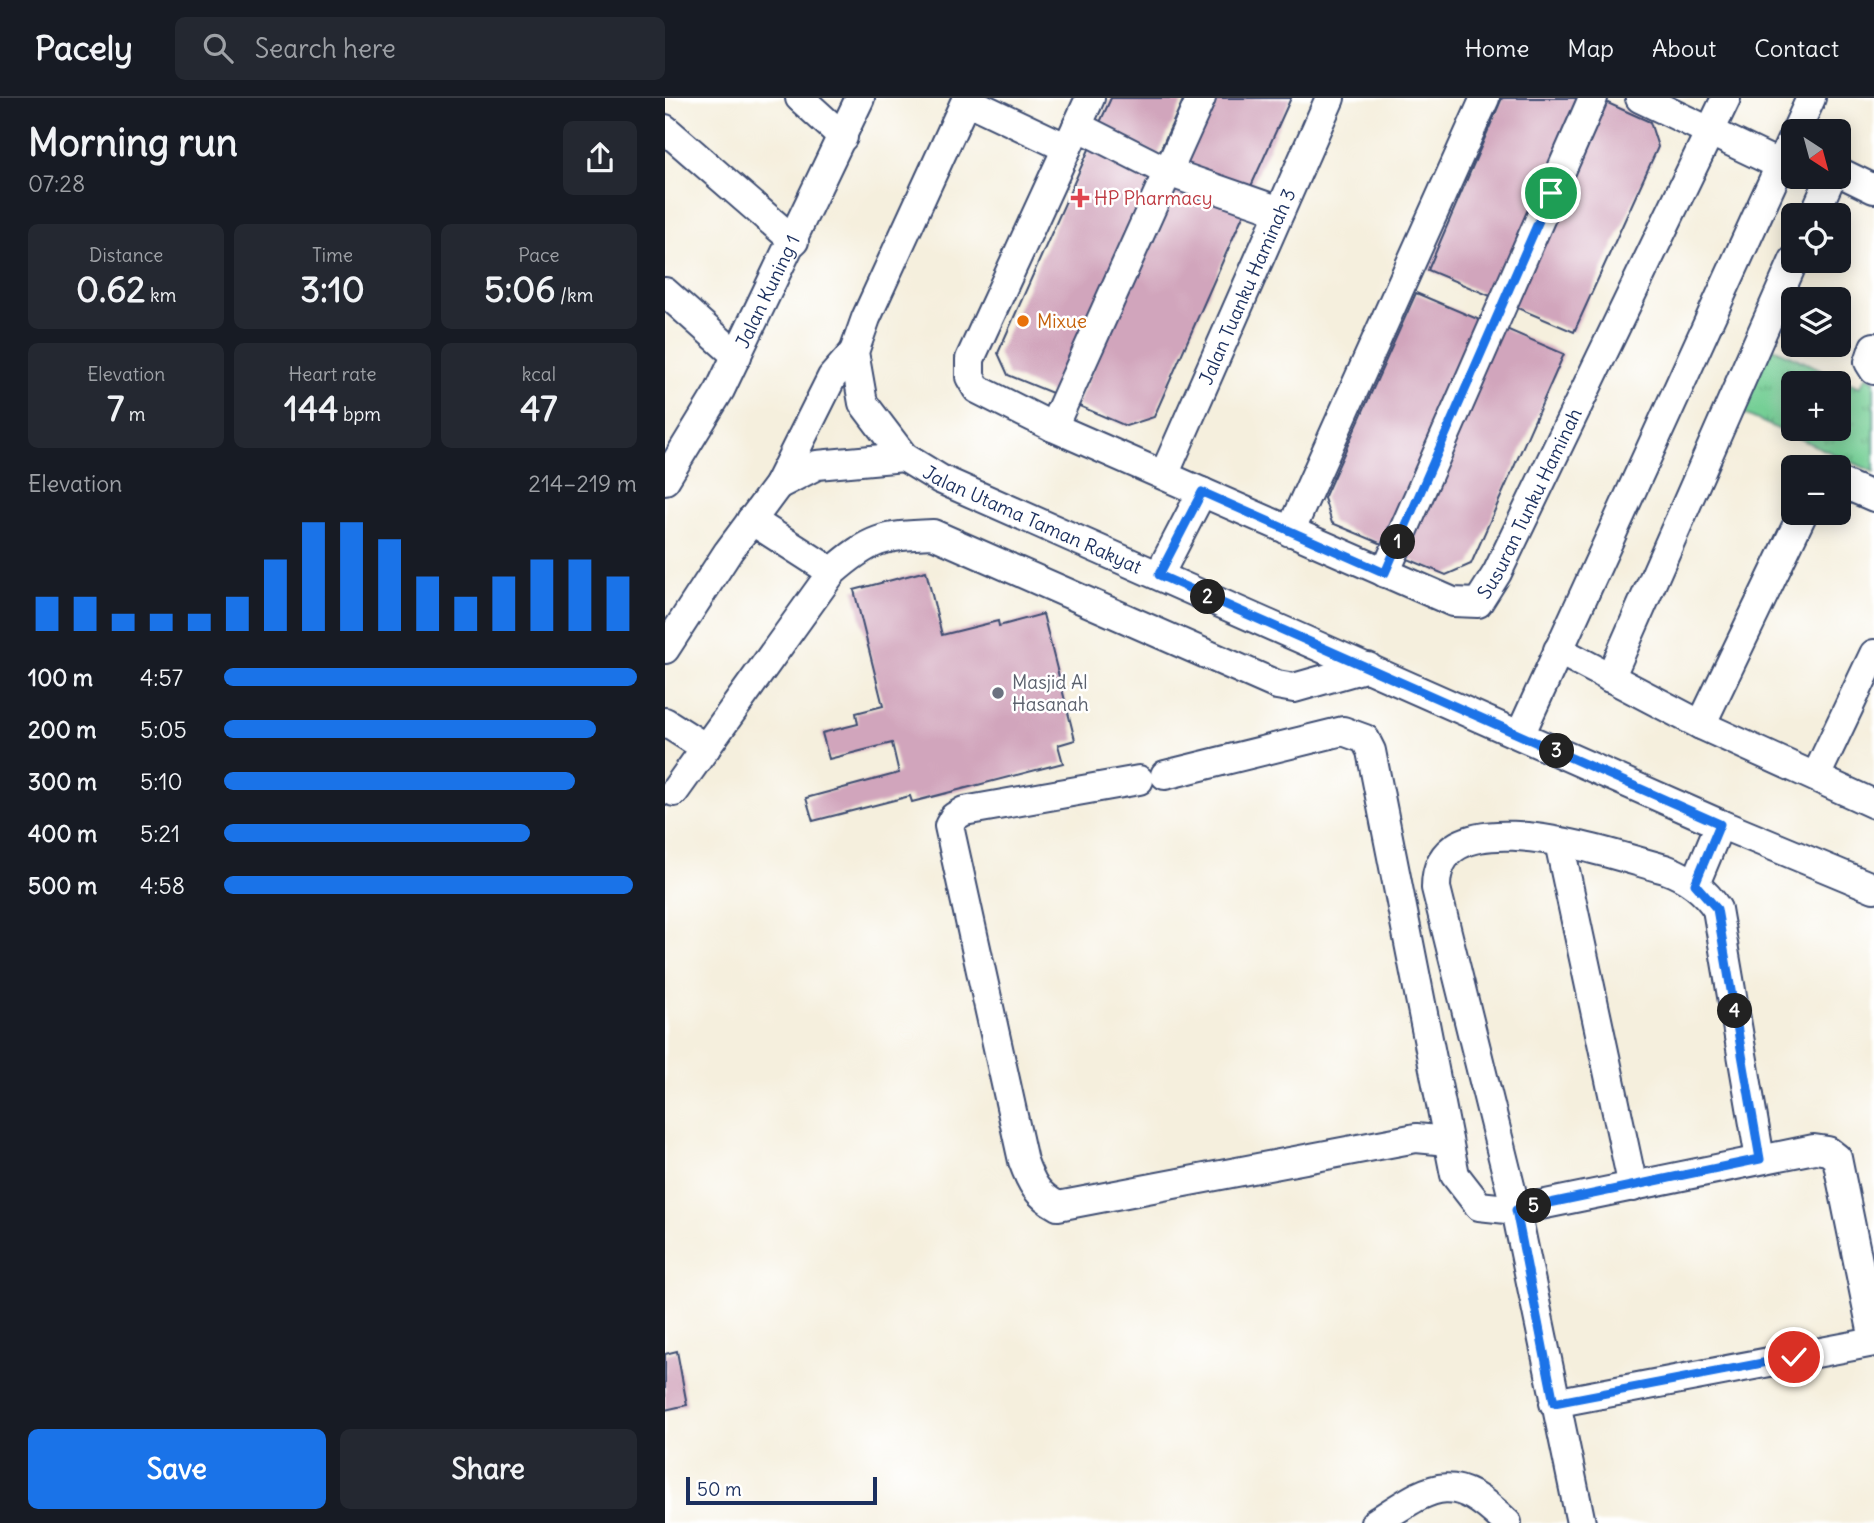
<!DOCTYPE html>
<html lang="en">
<head>
<meta charset="utf-8">
<style>
  :root { --surface:#171b24; --page:#242831; --text:#f1f3f6; --muted:#9ea1a6; --line:#363941; --accent:#1a73e8 }
  body { margin:0; font-family:Delius,sans-serif; background:var(--page); color:var(--text); height:100vh; display:flex; flex-direction:column; font-size:26px; white-space:nowrap }
  * { box-sizing:border-box; margin:0 }
  p { font-size:23px; color:var(--muted) }
  .icon { flex:none; width:38px; height:38px; fill:none; stroke:currentColor; stroke-width:2; stroke-linecap:round; stroke-linejoin:round }
  .map { position:relative; flex:1; overflow:hidden }
  .details { display:flex; flex-direction:column; background:var(--surface); width:665px }
  .details>* { flex:none }
  .needle { width:46px; rotate:144deg }
  .buttons { position:absolute; left:1116px; top:21px; display:grid; gap:14px }
  .buttons a { display:grid; place-items:center; width:70px; height:70px; border-radius:10px; background:var(--surface); box-shadow:0 4px 18px #0003; font-size:35px }
  .scale { position:absolute; left:21px; bottom:18px; width:191px; box-sizing:border-box; padding-left:7px; border:4px solid #1b2f5e; border-top:0; font-size:19px; line-height:24px; white-space:nowrap; color:#1b2f5e; -webkit-text-stroke:5px #fff; paint-order:stroke }
  .pin { position:absolute; display:grid; place-items:center; width:60px; height:60px; color:#fff; margin:-30px; border:4px solid #fff; border-radius:50%; box-shadow:0 2px 7px #0007 }
  .km { position:absolute; width:35px; height:35px; margin:-18px; border-radius:50%; background:#222; color:#fff; font-size:19px; line-height:35px; text-align:center }
  .round { display:grid; place-items:center; flex:none; width:74px; height:74px; border-radius:10px; background:var(--page) }
  .summary { display:flex; align-items:center; justify-content:space-between; height:119px; padding:0 28px }
  h1 { font-size:38px; font-weight:700; line-height:52px }
  .stats { display:grid; grid-template-columns:repeat(3,1fr); gap:10px; height:119px; padding:7px 28px }
  .stats div { display:grid; align-content:center; border-radius:10px; background:var(--page); text-align:center }
  .stats b { font-size:35px; font-weight:700 }
  .stats small { font-size:19px; font-weight:400 }
  .stats p { font-size:19px }
  .chart { height:196px; padding:14px 28px }
  .chart p { display:flex; justify-content:space-between }
  .chart svg { width:100%; height:126px; margin-top:7px; stroke:var(--accent); stroke-width:6 }
  .cta { display:flex; gap:14px; margin-top:auto; padding:14px 28px }
  .cta a { flex:1; height:80px; border-radius:10px; background:var(--accent); color:#fff; font-size:28px; font-weight:700; line-height:80px; text-align:center }
  .cta a+a { background:var(--page); color:var(--text) }
  ul { padding:0 28px; list-style:none; font-size:23px }
  li { display:grid; grid-template-columns:112px 84px 1fr; align-items:center; height:52px }
  li i { height:18px; border-radius:9px; background:var(--accent) }
  header { display:flex; align-items:center; gap:42px; box-sizing:border-box; height:98px; padding:0 35px; background:var(--surface); border-bottom:2px solid var(--line) }
  header strong { font-size:33px }
  nav { display:flex; gap:38px; margin-inline-start:auto; font-size:24px }
  .search { width:490px; height:63px; background:var(--page); display:flex; align-items:center; gap:18px; box-sizing:border-box; padding:0 24px; border-radius:10px; color:var(--muted); font-size:26px }
  main { display:flex; flex:1; min-height:0 }
  .map>svg:first-child { display:block }
  .grass { fill:url(#grass-tufts); stroke:#487f7a; stroke-width:2; fill-rule:evenodd }
  .building { fill:#d1a5bc }
  .lines { fill:none; stroke-linecap:round; stroke-linejoin:round }
  .minor-casing { stroke:#3c4c71; stroke-width:32 }
  .minor { stroke:#fff; stroke-width:28 }
  .route-casing { stroke:#fff; stroke-width:14 }
  .route { stroke:#1a73e8; stroke-width:9 }
  .health-dot { fill:#e0444e; stroke:#fff; stroke-width:2.5 }
  .food-dot { fill:#e8710a; stroke:#fff; stroke-width:2.5 }
  .worship-dot { fill:#6b7280; stroke:#fff; stroke-width:2.5 }
  .labels { text-anchor:middle; dominant-baseline:central; stroke-width:5; stroke-linejoin:round; paint-order:stroke }
  .health-label { font-size:19px; fill:#be3a42; stroke:#fff; text-anchor:start }
  .street-label { font-size:19px; fill:#1b2f5e; stroke:#fff }
  .food-label { font-size:19px; fill:#c56008; stroke:#fff; text-anchor:start }
  .worship-label { font-size:19px; fill:#5b616d; stroke:#fff; text-anchor:start }
</style>
</head>
<body>
<header>
<strong>Pacely</strong>
<div class="search"><svg class="icon" aria-label="search" viewBox="0 0 24 24"><circle cx="10" cy="10" r="6"/><path d="M15 15l6 6"/></svg>Search here</div>
<nav><a>Home</a><a>Map</a><a>About</a><a>Contact</a></nav>
</header>
<main>
<section class="details">
<div class="summary"><div><h1>Morning run</h1><p>07:28</p></div><a class="round"><svg class="icon" aria-label="share" viewBox="0 0 24 24"><path d="M12 15V3M7 8l5-5 5 5M5 13v7h14v-7"/></svg></a></div>
<div class="stats">
<div><p>Distance</p><b>0.62<small> km</small></b></div>
<div><p>Time</p><b>3:10</b></div>
<div><p>Pace</p><b>5:06<small> /km</small></b></div>
</div>
<div class="stats">
<div><p>Elevation</p><b>7<small> m</small></b></div>
<div><p>Heart rate</p><b>144<small> bpm</small></b></div>
<div><p>kcal</p><b>47</b></div>
</div>
<div class="chart"><p><span>Elevation</span>214–219 m</p>
<svg viewBox="0 0 160 44" preserveAspectRatio="none"><path d="M5 44V32M15 44V32M25 44V38M35 44V38M45 44V38M55 44V32M65 44V19M75 44V6M85 44V6M95 44V12M105 44V25M115 44V32M125 44V25M135 44V19M145 44V19M155 44V25"/></svg>
</div>
<ul>
<li><b>100 m</b>4:57<i style="width:100%"></i></li>
<li><b>200 m</b>5:05<i style="width:90%"></i></li>
<li><b>300 m</b>5:10<i style="width:85%"></i></li>
<li><b>400 m</b>5:21<i style="width:74%"></i></li>
<li><b>500 m</b>4:58<i style="width:99%"></i></li>
</ul>
<div class="cta"><a>Save</a><a>Share</a></div>
</section>
<div class="map">
<svg width="1209" height="1425" viewBox="0 0 1209 1425">
  <defs>
    <pattern id="grass-tufts" width="24" height="20" patternUnits="userSpaceOnUse" patternTransform="scale(1.75)"><rect width="24" height="20" fill="#75cf95"/><path d="M3 7l-1-3M5 7V3M7 7l1-3M15 17l-1-3M17 17v-4M19 17l1-3" fill="none" stroke="#5fa87d"/></pattern>
  </defs>
  <rect width="100%" height="100%" fill="#fff"/>
  <filter id="ink" filterUnits="userSpaceOnUse"><feTurbulence type="fractalNoise" baseFrequency=".0143" numOctaves="2"/><feDisplacementMap in="SourceGraphic" scale="14" xChannelSelector="R" yChannelSelector="G"/><feConvolveMatrix kernelMatrix="1 2 1 2 8 2 1 2 1" color-interpolation-filters="sRGB"/></filter>
  <filter id="wash" filterUnits="userSpaceOnUse"><feTurbulence type="fractalNoise" baseFrequency=".00686" numOctaves="4" result="noise"/><feDisplacementMap in="SourceGraphic" scale="28" xChannelSelector="R" yChannelSelector="G"/><feGaussianBlur stdDeviation="1.57" result="paint"/><feColorMatrix in="noise" values="0 0 0 0 0 0 0 0 0 0 0 0 0 0 0 0 0 1.4 0 .05"/><feComposite in="paint" operator="in"/></filter>
  <g filter="url(#wash)">
    <rect width="100%" height="100%" fill="#f5efdd"/>
    <path class="grass" d="M 1097,245 L 1195,289 L 1201,278 L 1209,282 L 1209,374 L 1068,311 ZM 1129,285 L 1174,285 L 1174,331 L 1129,331 Z"/>
    <g id="blocks">
      <path class="building" d="M 446,0 L 519,0 L 493,57 L 432,31 Z
        M 548,0 L 626,0 L 582,97 L 517,68 Z
        M 837,0 L 916,0 L 830,200 L 763,172 Z
        M 936,2 L 985,24 L 993,49 L 909,234 L 843,206 Z
        M 425,49 L 489,77 L 392,297 L 343,277 L 333,255 Z
        M 509,85 L 579,115 L 489,319 L 461,328 L 412,307 Z
        M 751,195 L 817,223 L 717,446 L 667,425 L 659,400 Z
        M 832,227 L 899,256 L 806,466 L 781,477 L 731,456 Z
        M 261,473 L 277,537 L 333,523 L 334,528 L 378,516 L 410,642 L 393,647 L 398,665 L 247,704 L 245,698 L 148,723 L 141,700 L 234,675 L 227,645 L 164,661 L 157,635 L 193,626 L 191,615 L 218,608 L 189,492 Z
        M 12,1253 L 22,1307 L 0,1312 L 0,1256 Z"/>
    </g>
  </g>
  <g filter="url(#ink)">
    <use href="#blocks" fill-opacity="0" stroke="#3c4c71" stroke-width="2"/>
    <g class="lines">
      <defs>
        <g id="minor">
          <path d="M 135,0 L 178,39"/>
          <path id="s1" d="M 302,0 L 201,220 L 189,254 L 198,305 L 239,359 L 275,381 L 1055,726 L 1209,790"/>
          <path id="s2" d="M 425,0 L 305,261 L 305,279 L 312,291 L 388,329 L 788,504 L 813,505 L 832,475 L 1061,0"/>
          <path d="M 975,0 L 1115,67"/>
          <path d="M 301,2 L 402,50"/>
          <path d="M 412,28 L 503,74 L 615,113"/>
          <path d="M 0,31 L 129,143"/>
          <path d="M 1131,33 L 1146,0"/>
          <path d="M 1174,74 L 1209,91"/>
          <path d="M 1149,117 L 1166,79"/>
          <path d="M 0,194 L 72,258"/>
          <path d="M 1209,249 L 1204,264 L 1209,272"/>
          <path d="M 388,329 L 536,0"/>
          <path id="s3" d="M 499,377 L 665,0"/>
          <path id="s4" d="M 0,382 L 55,292 L 195,0"/>
          <path d="M 1174,384 L 1209,399"/>
          <path d="M 113,387 L 152,367 L 239,359"/>
          <path d="M 86,422 L 167,474"/>
          <path d="M 625,434 L 820,0"/>
          <path d="M 720,475 L 928,0"/>
          <path d="M 494,477 L 537,394"/>
          <path d="M 0,551 L 63,454 L 113,387 L 167,279 L 189,254"/>
          <path d="M 893,552 L 1036,627 L 1209,706"/>
          <path d="M 945,580 L 1129,162"/>
          <path d="M 0,624 L 41,650"/>
          <path d="M 1036,627 L 1138,415"/>
          <path d="M 855,637 L 1129,37"/>
          <path d="M 500,677 L 678,633 L 700,641 L 706,653 L 790,1077 L 814,1108 L 851,1112 L 1149,1051 L 1163,1053 L 1172,1060 L 1209,1242"/>
          <path d="M 1151,678 L 1209,556"/>
          <path d="M 474,682 L 299,713 L 289,719 L 284,728 L 358,1063 C 366,1085 372,1097 393,1108 L 751,1040 L 783,1043"/>
          <path d="M 9,694 L 167,474 C 206,440 217,438 268,436 L 612,587 L 629,590 L 703,569"/>
          <path d="M 894,744 L 968,1089"/>
          <path d="M 1030,786 L 1055,726"/>
          <path d="M 889,1305 L 1209,1244"/>
          <path d="M 710,1425 C 768,1388 786,1370 842,1425"/>
          <path d="M 916,1425 L 851,1112 L 771,790 C 770,693 949,758 1000,771 C 1022,779 1039,791 1052,811 L 1095,1061"/>
        </g>
      </defs>
      <use href="#minor" class="minor-casing"/>
      <use href="#minor" class="minor"/>
    </g>
  </g>
  <g class="lines" filter="url(#ink)">
    <defs>
      <path id="route" d="M 886,95 L 720,475 L 537,394 L 494,477 L 1055,726 L 1030,786 L 1052,811 L 1095,1061 L 851,1112 L 889,1305 L 1129,1259"/>
    </defs>
    <use href="#route" class="route-casing"/>
    <use href="#route" class="route"/>
  </g>
  <path class="health-dot" d="M411.5 89.5h7v7h7v7h-7v7h-7v-7h-7v-7h7z"/>
  <circle class="food-dot" cx="358" cy="223" r="7"/>
  <circle class="worship-dot" cx="333" cy="595" r="7"/>
  <g class="labels">
    <g class="health-label">
      <text x="429" y="100">HP Pharmacy</text>
    </g>
    <g class="street-label">
      <text stroke="none"><textPath href="#s3" startOffset="206">Jalan Tuanku Haminah 3</textPath></text>
      <text stroke="none"><textPath href="#s4" startOffset="215">Jalan Kuning 1</textPath></text>
      <text stroke="none"><textPath href="#s2" startOffset="978">Susuran Tunku Haminah</textPath></text>
      <text stroke="none"><textPath href="#s1" startOffset="541">Jalan Utama Taman Rakyat</textPath></text>
    </g>
    <g class="food-label">
      <text x="372" y="223">Mixue</text>
    </g>
    <g class="worship-label">
      <text x="347" y="584">Masjid Al<tspan x="347" dy="22">Hasanah</tspan></text>
    </g>
  </g>
</svg>
<div class="buttons">
<a><svg class="needle" viewBox="-14 -14 28 28"><path d="M0-13l5 13h-10z" fill="#e53935"/><path d="M0 13l5-13h-10z" fill="#9ea1a6"/></svg></a>
<a><svg class="icon" aria-label="locate" viewBox="0 0 24 24"><circle cx="12" cy="12" r="6"/><path d="M12 2v4M12 18v4M2 12h4M18 12h4"/></svg></a>
<a><svg class="icon" aria-label="layers" viewBox="0 0 24 24"><path d="M12 4l9 5-9 5-9-5zM3 14l9 5 9-5"/></svg></a>
<a>+</a>
<a>−</a>
</div>
<div class="scale">50 m</div>
<div class="pin" style="left:886px;top:95px;background:#1e9e55"><svg class="icon" aria-label="arrive" viewBox="0 0 24 24"><path d="M6 21V4h12l-3 4 3 4H6"/></svg></div>
<div class="pin" style="left:1129px;top:1259px;background:#d93025"><svg class="icon" aria-label="check" viewBox="0 0 24 24"><path d="M5 12l5 5 9-10"/></svg></div>
<b class="km" style="left:733px;top:444px">1</b>
<b class="km" style="left:543px;top:499px">2</b>
<b class="km" style="left:892px;top:653px">3</b>
<b class="km" style="left:1070px;top:913px">4</b>
<b class="km" style="left:869px;top:1108px">5</b>
</div>
</main>
</body>
</html>
